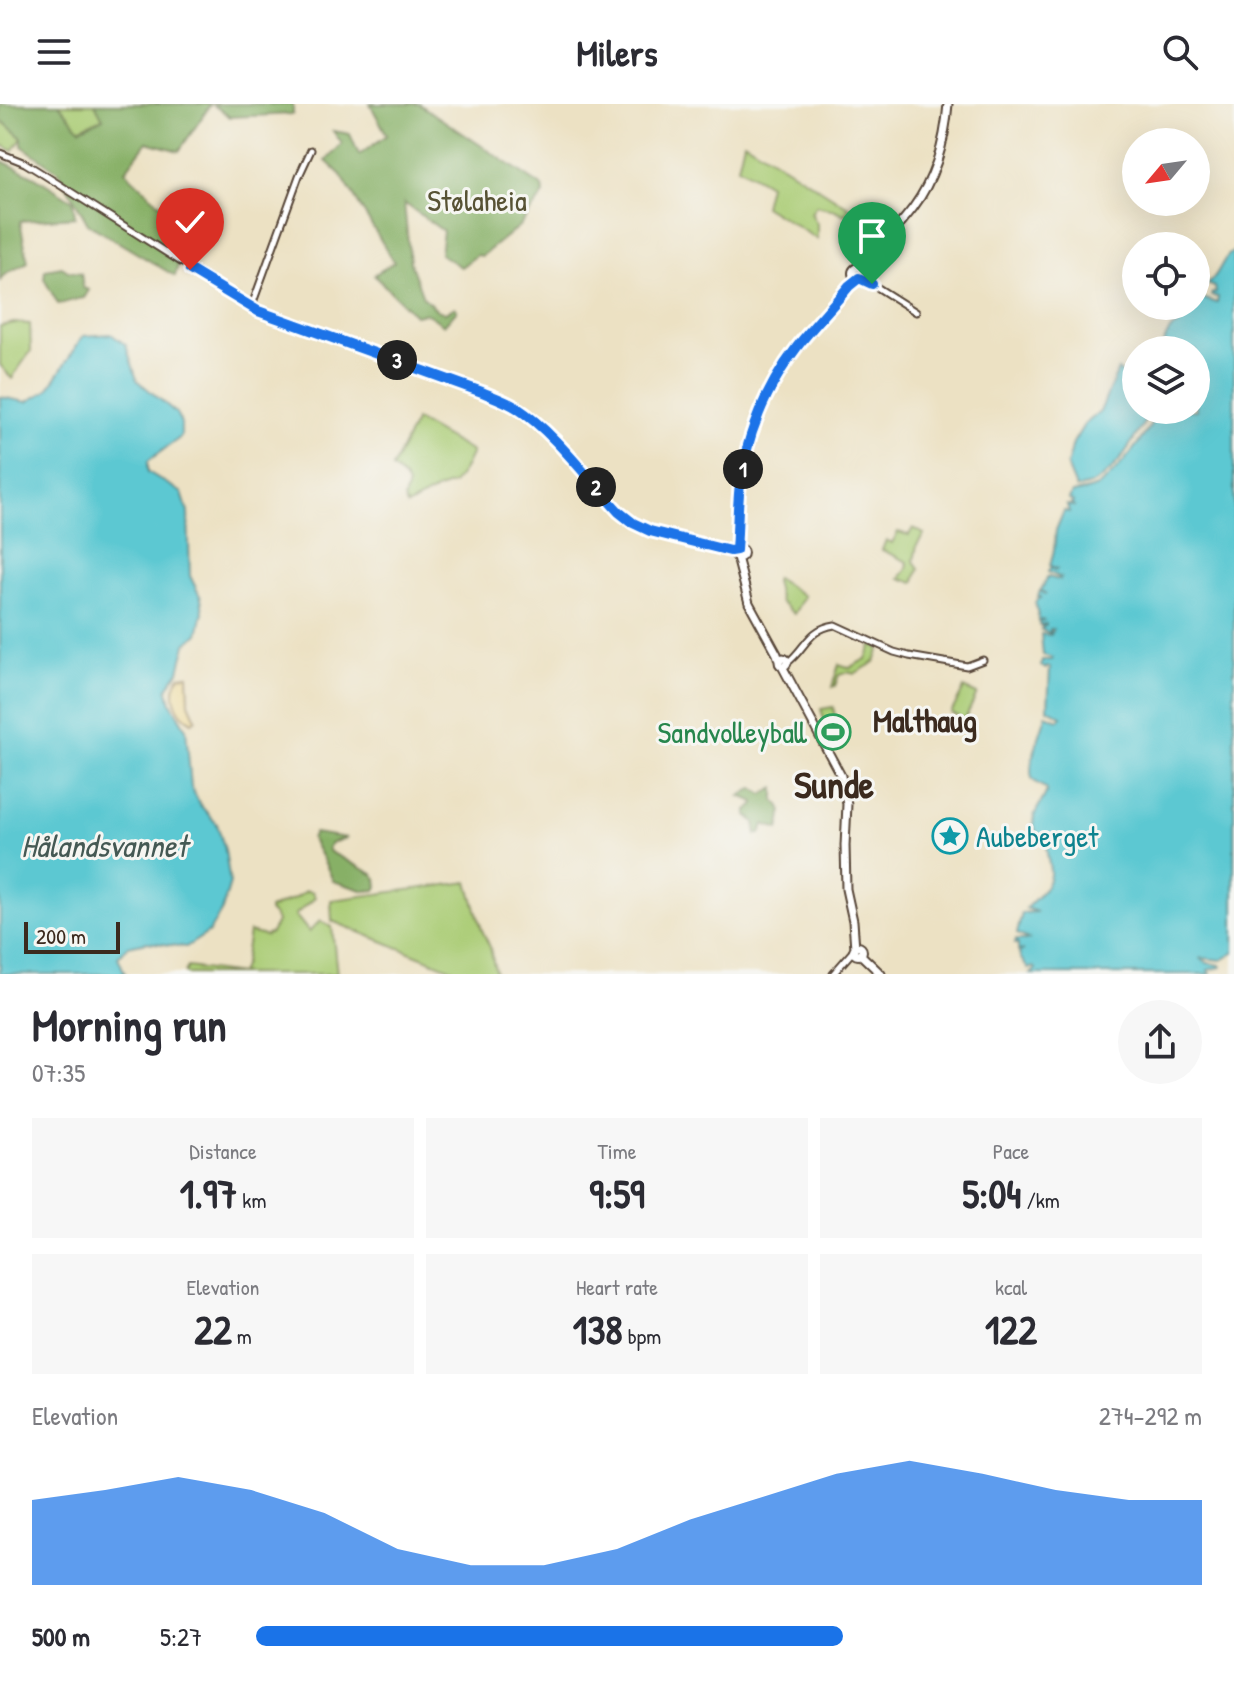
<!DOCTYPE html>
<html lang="en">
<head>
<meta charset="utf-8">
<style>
  :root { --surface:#fff; --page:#f7f7f7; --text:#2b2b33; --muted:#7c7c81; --accent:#1a73e8 }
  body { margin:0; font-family:"Patrick Hand",sans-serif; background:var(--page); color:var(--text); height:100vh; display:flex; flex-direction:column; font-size:30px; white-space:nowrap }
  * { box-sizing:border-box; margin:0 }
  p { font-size:26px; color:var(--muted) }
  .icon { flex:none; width:44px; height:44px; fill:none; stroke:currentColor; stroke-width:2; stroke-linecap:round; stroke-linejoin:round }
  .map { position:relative; height:870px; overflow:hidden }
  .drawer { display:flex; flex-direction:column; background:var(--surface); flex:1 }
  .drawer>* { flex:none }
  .needle { width:52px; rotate:241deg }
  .buttons { position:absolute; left:1122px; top:24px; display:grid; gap:16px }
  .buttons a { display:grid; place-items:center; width:88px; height:88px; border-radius:50%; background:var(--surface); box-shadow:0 8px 32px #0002; font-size:40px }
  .scale { position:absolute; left:24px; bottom:20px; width:96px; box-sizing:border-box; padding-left:8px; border:4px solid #3b2a1e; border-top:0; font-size:22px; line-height:28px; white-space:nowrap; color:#3b2a1e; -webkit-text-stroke:6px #f6f6f2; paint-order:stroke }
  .pin { position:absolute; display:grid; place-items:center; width:68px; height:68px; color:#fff; margin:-82px -34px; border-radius:50% 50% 50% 0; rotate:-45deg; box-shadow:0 0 8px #0007 }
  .pin .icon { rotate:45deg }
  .km { position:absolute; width:40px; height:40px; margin:-20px; border-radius:50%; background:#222; color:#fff; font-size:22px; line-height:40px; text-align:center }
  .round { display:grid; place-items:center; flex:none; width:84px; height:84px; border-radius:42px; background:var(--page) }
  .summary { display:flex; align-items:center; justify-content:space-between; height:136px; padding:0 32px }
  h1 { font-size:44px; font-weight:700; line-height:60px }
  .stats { display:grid; grid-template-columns:repeat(3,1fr); gap:12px; height:136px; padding:8px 32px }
  .stats div { display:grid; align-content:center; border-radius:0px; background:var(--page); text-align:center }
  .stats b { font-size:40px; font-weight:700 }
  .stats small { font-size:22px; font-weight:400 }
  .stats p { font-size:22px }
  .chart { height:224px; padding:16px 32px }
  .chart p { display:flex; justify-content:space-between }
  .chart svg { width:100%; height:144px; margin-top:8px; fill:var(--accent); opacity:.7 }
  ul { padding:0 32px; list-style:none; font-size:26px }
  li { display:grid; grid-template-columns:128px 96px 1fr; align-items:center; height:60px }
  li i { height:20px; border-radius:10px; background:var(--accent) }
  header { display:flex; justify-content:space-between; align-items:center; height:104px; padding:0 32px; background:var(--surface); font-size:36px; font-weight:700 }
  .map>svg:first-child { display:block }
  .green { fill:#aacc75; stroke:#727b4a; stroke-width:2 }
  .forest { fill:#87b066; stroke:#616d42; stroke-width:2 }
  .sand { fill:#eeda9e; stroke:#94825e; stroke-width:2 }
  .water { fill:#5bc8d2; stroke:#4b7978; stroke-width:2 }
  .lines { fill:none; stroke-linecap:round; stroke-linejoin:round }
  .secondary-casing { stroke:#564537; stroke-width:9 }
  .primary-casing { stroke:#564537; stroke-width:11 }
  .secondary { stroke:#fff; stroke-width:5 }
  .primary { stroke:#fff; stroke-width:7 }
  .route-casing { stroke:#fff; stroke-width:16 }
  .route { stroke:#1a73e8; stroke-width:10 }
  .labels { text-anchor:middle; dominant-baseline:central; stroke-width:6; stroke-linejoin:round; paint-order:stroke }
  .park-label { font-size:30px; fill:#575234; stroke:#f6f6f2 }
  .leisure-label { font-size:30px; fill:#27864d; stroke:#f6f6f2; text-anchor:end }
  .culture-label { font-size:30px; fill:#0d838f; stroke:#f6f6f2; text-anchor:start }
  .neighbourhood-label { font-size:32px; font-weight:bold; fill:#3b2a1e; stroke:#f6f6f2 }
  .water-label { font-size:32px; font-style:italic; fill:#455954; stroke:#f6f6f2 }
  .district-label { font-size:38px; font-weight:bold; fill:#3b2a1e; stroke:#f6f6f2 }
</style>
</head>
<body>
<header><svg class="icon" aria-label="menu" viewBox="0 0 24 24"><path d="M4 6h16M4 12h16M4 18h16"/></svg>Milers<svg class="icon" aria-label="search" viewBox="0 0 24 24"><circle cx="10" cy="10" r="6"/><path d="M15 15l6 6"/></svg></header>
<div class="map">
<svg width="1234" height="870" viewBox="0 0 1234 870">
  <rect width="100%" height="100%" fill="#f6f6f2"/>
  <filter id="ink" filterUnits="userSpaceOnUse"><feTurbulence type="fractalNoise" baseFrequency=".0125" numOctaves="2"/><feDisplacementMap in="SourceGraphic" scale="16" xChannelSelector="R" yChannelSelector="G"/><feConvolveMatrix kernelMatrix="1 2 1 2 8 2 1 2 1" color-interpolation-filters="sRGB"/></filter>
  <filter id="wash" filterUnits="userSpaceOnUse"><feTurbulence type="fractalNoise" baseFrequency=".006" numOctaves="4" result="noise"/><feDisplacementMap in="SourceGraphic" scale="32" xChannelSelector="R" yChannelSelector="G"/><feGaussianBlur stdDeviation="1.8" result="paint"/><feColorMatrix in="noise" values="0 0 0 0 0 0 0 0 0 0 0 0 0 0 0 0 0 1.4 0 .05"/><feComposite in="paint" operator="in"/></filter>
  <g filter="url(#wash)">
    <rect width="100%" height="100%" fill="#ece1c3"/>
    <path class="green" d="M 59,0 L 95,0 L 103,14 L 78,25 Z
      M 0,15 L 22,34 L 13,47 L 0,40 Z
      M 744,37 L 850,104 L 845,111 L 835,106 L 816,102 L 811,109 L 817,120 L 817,135 L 764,102 L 769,81 L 738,63 Z
      M 14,219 L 30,220 L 31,247 L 14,271 L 14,274 L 12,275 L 0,261 L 0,222 Z
      M 416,316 L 472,348 L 463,367 L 453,380 L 438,385 L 407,402 L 404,395 L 408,381 L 403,373 L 392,364 Z
      M 913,424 L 924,430 L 917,441 L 914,457 L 919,465 L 914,479 L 900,474 L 907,465 L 908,458 L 882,446 L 886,436 L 892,439 L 898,428 L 909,431 Z
      M 776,474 L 804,492 L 794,510 L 780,498 L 775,477 Z
      M 872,541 L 880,544 L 875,558 L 854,570 L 848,568 L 839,571 L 835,582 L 832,583 L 839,560 L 851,564 L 852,562 L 866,555 Z
      M 964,584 L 977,590 L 965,615 L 951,609 Z
      M 833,603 L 839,630 L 829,632 L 821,605 Z
      M 468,778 L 482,826 L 490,843 L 496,870 L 464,870 L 332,817 L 331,796 Z
      M 306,787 L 313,788 L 315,794 L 295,811 L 309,828 L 320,817 L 332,823 L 337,870 L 187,870 L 185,868 L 188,863 L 240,870 L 244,859 L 249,828 L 265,832 L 271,829 L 277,818 L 275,813 L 269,807 L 269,805 L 296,794 Z"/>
    <path class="forest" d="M 0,0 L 59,0 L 80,25 L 103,14 L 95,0 L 211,0 L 179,47 L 147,38 L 125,67 L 164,104 L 186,134 L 175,172 L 88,120 L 59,68 L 22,42 L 22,34 L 0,15 Z
      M 212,0 L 293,0 L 293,10 L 230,13 Z
      M 370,0 L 419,0 L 543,83 L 544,90 L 519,122 L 482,152 L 477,151 L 461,163 L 440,150 L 443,127 L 404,99 L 410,158 L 423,193 L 437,206 L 445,209 L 455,203 L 457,206 L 444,221 L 426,209 L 415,211 C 401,198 388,185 374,171 L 394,158 L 341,71 L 326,57 L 342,40 L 333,27 L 350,30 L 359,51 L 387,31 Z
      M 0,56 L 35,73 L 73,97 L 75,113 L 20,117 L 28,158 L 4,171 L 0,177 Z
      M 62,163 L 68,167 L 81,169 L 83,184 L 89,186 L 84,194 C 74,195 67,199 58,200 L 44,175 L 45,166 Z
      M 754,684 L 763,690 L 775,684 L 775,697 C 785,705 782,713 779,725 L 764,720 L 761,730 L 757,730 L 755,718 L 747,711 L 747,706 L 754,702 L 755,698 L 740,692 Z
      M 314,729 L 347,734 L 331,739 L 328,744 L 330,748 L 373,770 L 377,775 L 378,783 L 375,786 L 365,787 L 333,777 L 327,763 L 311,734 Z"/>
    <path class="sand" d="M 188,571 L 189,599 L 196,615 L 192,618 C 175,609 168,587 180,572 Z"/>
    <path class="water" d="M 1234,147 L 1234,849 L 1222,856 L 1200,854 L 1208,859 L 1220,861 L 1221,863 L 1208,866 L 1209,869 L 1212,870 L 1031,870 L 1036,865 L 1034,863 L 1028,865 L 1020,853 L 1019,848 L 1024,846 L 1018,847 L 1018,840 L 1015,840 L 1016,836 L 1030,836 L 1017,830 L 1022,809 L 1037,808 L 1026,804 C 1036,794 1052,781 1050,766 C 1048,753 1045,747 1047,733 L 1042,735 C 1022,714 1042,704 1047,686 C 1042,681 1035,680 1032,674 C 1027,661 1043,625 1046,611 L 1059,616 L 1062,612 L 1048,605 L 1050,563 L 1047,562 L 1046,565 L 1041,562 L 1042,556 L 1052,556 L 1053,554 L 1043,551 L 1041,530 L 1051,531 L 1053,525 L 1050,525 L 1050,529 L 1041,526 L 1043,524 L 1041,522 L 1046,522 L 1046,520 L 1040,521 L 1039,517 L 1045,516 L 1039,516 L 1035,499 L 1038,494 L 1042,494 L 1038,492 L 1040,487 L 1046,490 L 1041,486 L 1048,473 L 1060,476 L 1061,474 L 1048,468 L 1050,464 L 1056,466 L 1057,465 L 1050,462 L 1054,446 L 1056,426 L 1064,407 L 1069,408 L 1067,401 L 1073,402 L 1071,400 L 1073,398 L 1069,395 L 1072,389 C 1081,388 1089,387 1097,383 C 1111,374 1151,328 1154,312 L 1149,310 C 1134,335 1110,383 1076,384 L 1067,362 L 1073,339 L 1084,321 L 1100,308 L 1118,266 L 1136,282 L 1136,306 L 1196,306 L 1196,246 L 1160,246 L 1170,226 L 1184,217 L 1202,194 L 1217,199 L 1218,193 L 1211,192 L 1212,189 L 1216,189 L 1215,183 L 1207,180 C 1220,172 1220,155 1234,147 Z
      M 111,230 L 126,241 L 137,276 L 176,309 L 181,319 L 181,333 L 148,357 L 148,368 L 182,389 L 188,408 L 190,472 L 201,494 L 203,508 L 198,530 L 186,540 L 179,567 L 167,584 L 171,599 L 186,625 L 191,683 L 200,701 L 217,720 L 225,746 L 230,779 L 222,806 L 209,828 L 186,843 L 147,838 L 128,842 L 118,853 L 125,870 L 0,870 L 0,293 L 27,298 L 48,286 L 83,232 Z"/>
  </g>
  <g filter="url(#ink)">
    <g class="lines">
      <defs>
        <path id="secondary" d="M 0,49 L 25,59 L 38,67 L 258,207 L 482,288 C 494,293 506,297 517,304 C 554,329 588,375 619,408 C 644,429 674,433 705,440 C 715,443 725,448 736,451
          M 859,174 L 872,180 L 916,208
          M 251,204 L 299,72 L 311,46
          M 787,559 C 806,545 807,525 835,521 L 894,548 L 909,552 L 967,562 L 983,556
          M 833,870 L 854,846"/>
        <path id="primary" d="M852.5 169a5.5 5.5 0 1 1 11 0a5.5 5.5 0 1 1-11 0Z
          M 863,167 C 877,145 897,125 913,104 C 936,73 945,38 948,0
          M734.5 449a4.5 4.5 0 1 1 9 0a4.5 4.5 0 1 1-9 0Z
          M 736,446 C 738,421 737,397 741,372 C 755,287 796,245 849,182 L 858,175
          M 737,453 L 749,499 L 777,550 L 779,557
          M779 558a4 4 0 1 1 8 0a4 4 0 1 1-8 0Z
          M 782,562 L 841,672 L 847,700 L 845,742
          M 845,740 L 846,785 L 853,817 L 855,844
          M853.5 847a4.5 4.5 0 1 1 9 0a4.5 4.5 0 1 1-9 0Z
          M 860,850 L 881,870"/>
      </defs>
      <use href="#secondary" class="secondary-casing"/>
      <use href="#primary" class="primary-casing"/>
      <use href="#secondary" class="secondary"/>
      <use href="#primary" class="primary"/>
    </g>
  </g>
  <g class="lines" filter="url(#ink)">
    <defs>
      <path id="route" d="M 190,166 L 258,207 L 482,288 C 494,293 506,297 517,304 C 554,328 588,375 619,408 L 633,419 L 650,427 L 730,447 L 736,446 C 738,422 737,397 741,372 C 749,326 768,281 797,243 C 813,222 832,203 849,182 L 859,174 L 872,180"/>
    </defs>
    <use href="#route" class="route-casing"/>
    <use href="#route" class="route"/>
  </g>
  <defs>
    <symbol id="stadium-ring" viewBox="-11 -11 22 22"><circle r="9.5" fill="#f6f6f2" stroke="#2e9e5b" stroke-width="1.5"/><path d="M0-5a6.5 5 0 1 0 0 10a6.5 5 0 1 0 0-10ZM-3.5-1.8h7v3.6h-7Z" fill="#2e9e5b"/></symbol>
    <symbol id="sight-ring" viewBox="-11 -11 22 22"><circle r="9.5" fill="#f6f6f2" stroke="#0f9aa8" stroke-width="1.5"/><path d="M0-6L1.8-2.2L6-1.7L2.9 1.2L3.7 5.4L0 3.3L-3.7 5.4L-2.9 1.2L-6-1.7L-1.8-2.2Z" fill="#0f9aa8"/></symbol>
  </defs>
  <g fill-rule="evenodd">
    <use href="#stadium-ring" x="813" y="608" width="40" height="40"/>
    <use href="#sight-ring" x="930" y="712" width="40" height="40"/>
  </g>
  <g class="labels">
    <g class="park-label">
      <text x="477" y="96">Stølaheia</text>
    </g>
    <g class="leisure-label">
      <text x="807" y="628">Sandvolleyball</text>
    </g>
    <g class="culture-label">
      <text x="976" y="732">Aubeberget</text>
    </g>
    <g class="neighbourhood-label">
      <text x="925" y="616">Malthaug</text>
    </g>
    <g class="water-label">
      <text x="104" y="741">Hålandsvannet</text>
    </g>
    <g class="district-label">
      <text x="834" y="680">Sunde</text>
    </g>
  </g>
</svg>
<div class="buttons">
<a><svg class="needle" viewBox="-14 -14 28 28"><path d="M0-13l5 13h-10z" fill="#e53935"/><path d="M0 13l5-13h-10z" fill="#7c7c81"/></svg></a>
<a><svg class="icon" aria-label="locate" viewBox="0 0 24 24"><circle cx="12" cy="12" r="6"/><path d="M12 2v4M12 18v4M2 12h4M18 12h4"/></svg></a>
<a><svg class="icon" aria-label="layers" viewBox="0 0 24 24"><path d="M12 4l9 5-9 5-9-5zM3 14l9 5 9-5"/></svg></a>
</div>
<div class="scale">200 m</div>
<div class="pin" style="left:872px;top:180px;background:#1e9e55"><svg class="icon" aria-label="arrive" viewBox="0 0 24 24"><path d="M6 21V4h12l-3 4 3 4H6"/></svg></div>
<div class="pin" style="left:190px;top:166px;background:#d93025"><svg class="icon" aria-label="check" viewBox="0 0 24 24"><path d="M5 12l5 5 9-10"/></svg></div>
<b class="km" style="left:743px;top:365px">1</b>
<b class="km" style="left:596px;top:383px">2</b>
<b class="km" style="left:397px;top:256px">3</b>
</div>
<section class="drawer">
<div class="summary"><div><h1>Morning run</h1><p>07:35</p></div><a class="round"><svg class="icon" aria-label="share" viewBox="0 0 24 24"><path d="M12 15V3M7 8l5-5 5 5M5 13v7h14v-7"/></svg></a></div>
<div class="stats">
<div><p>Distance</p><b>1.97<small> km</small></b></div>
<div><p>Time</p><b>9:59</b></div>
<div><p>Pace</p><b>5:04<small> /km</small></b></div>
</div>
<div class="stats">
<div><p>Elevation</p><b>22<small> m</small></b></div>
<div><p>Heart rate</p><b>138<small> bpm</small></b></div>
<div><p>kcal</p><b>122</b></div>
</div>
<div class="chart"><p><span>Elevation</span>274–292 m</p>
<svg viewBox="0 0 160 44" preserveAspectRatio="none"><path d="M0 44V18L10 15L20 11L30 15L40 22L50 33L60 38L70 38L80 33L90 24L100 17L110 10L120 6L130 10L140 15L150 18L160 18V44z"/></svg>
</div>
<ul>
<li><b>500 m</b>5:27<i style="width:62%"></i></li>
</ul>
</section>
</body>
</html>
